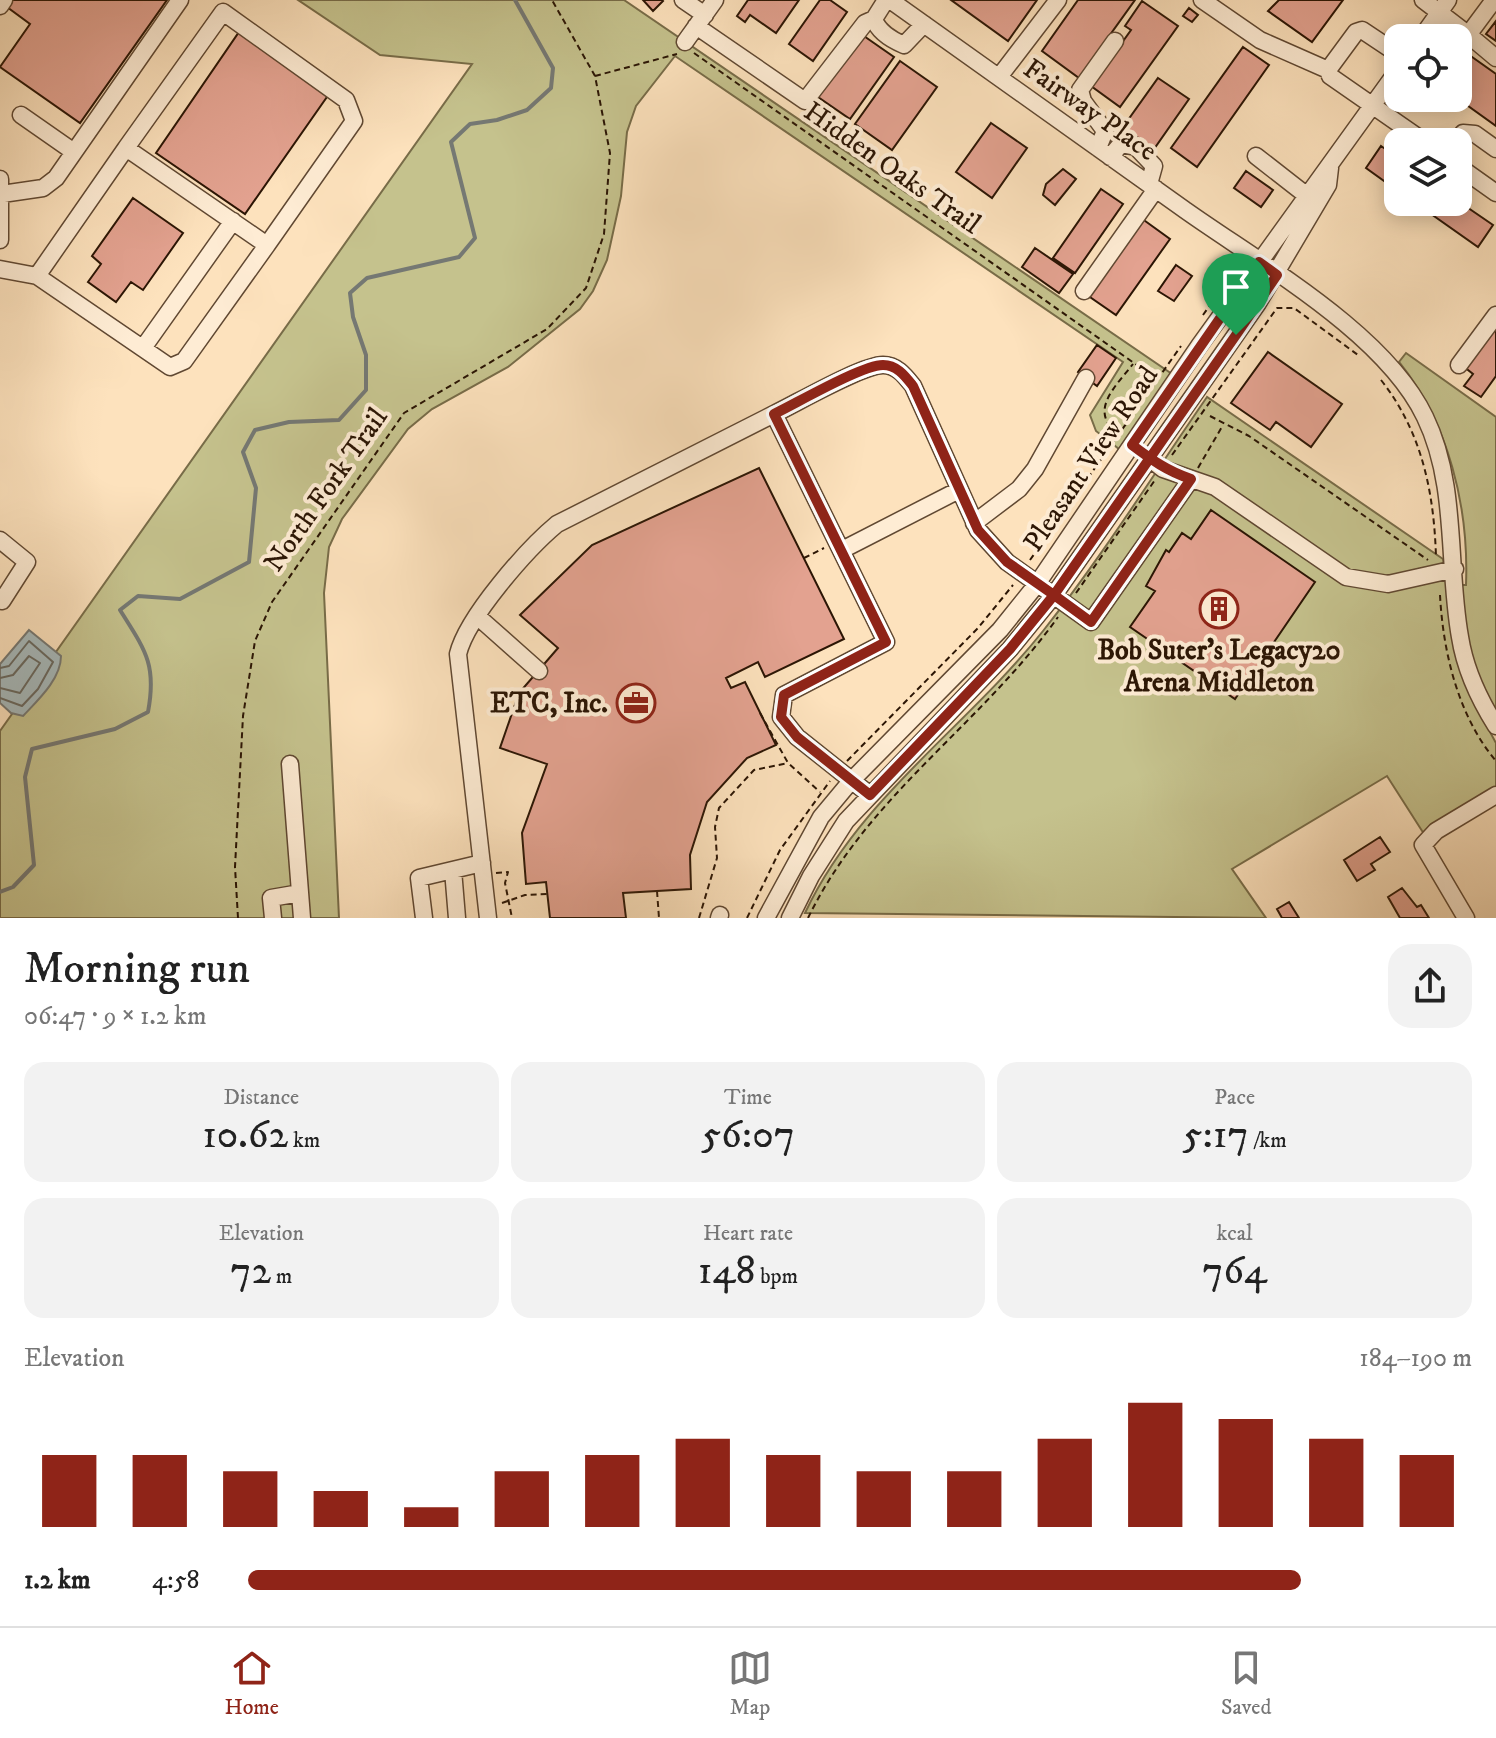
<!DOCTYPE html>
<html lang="en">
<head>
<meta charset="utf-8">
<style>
  :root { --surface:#fff; --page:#f2f2f2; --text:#222; --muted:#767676; --line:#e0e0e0; --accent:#8f2418 }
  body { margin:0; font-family:"IM FELL DW Pica",serif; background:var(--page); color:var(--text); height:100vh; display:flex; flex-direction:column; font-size:30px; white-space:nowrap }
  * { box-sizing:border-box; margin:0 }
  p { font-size:26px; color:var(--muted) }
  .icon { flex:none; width:44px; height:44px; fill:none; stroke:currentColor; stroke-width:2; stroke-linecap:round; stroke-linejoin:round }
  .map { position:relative; height:918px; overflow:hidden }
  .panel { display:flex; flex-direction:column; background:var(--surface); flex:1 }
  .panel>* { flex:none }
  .fabs { position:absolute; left:1384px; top:24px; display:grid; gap:16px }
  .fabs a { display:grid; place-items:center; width:88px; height:88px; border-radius:16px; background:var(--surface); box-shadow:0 4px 20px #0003; font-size:40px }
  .pin { position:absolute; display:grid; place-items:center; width:68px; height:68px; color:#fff; margin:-82px -34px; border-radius:50% 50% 50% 0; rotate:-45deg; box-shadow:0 0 8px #0007 }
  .pin .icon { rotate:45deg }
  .round { display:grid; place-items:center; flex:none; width:84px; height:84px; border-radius:24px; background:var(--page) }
  .summary { display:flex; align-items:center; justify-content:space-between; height:136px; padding:0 24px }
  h1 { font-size:44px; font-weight:600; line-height:60px }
  .metrics { display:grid; grid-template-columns:repeat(3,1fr); gap:12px; height:136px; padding:8px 24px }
  .metrics div { display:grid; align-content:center; border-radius:20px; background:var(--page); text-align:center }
  .metrics b { font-size:40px; font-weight:600 }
  .metrics small { font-size:22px; font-weight:400 }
  .metrics p { font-size:22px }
  .chart { height:224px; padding:16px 24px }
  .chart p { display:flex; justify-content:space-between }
  .chart svg { width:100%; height:144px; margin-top:8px; stroke:var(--accent); stroke-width:6 }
  ul { padding:0 24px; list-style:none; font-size:26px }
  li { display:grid; grid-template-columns:128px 96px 1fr; align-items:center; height:60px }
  li i { height:20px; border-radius:10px; background:var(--accent) }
  .tabs { display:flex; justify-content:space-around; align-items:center; height:112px; border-top:2px solid var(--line); background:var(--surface); font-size:22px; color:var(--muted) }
  .tabs a { display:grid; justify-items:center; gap:4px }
  .tabs .current { color:var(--accent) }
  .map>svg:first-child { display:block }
  .green { fill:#c5c28d; stroke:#786c48; stroke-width:2 }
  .water { fill:#a6babd; stroke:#757873; stroke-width:2 }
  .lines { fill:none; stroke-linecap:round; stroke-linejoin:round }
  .shore { stroke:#686860; stroke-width:2 }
  .stream { stroke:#757873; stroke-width:4 }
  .building { fill:#e3a290; stroke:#2b1504; stroke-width:2 }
  .minor-casing { stroke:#604832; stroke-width:19 }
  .path { stroke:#2b1504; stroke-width:2; stroke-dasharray:6 4; stroke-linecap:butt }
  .minor { stroke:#feecd4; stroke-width:16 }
  .route-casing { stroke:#fff; stroke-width:16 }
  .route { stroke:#8f2418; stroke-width:10 }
  .labels { text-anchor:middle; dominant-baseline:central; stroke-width:8; stroke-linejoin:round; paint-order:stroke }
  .street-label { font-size:28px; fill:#2b1504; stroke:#feecd4 }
  .poi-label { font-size:28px; font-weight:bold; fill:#2b1504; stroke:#feecd4 }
</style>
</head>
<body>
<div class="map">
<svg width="1496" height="918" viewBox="0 0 1496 918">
  <rect width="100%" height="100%" fill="#fde2bd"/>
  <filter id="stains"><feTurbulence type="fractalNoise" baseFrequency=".0025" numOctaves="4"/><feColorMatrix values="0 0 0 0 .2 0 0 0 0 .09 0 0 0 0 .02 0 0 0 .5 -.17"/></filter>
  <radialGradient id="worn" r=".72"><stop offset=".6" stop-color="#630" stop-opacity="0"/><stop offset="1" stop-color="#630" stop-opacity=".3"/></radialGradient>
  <path class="green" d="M 298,0 L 624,0 L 1172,374 L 1119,449 L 1096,431 L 1090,415 L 1123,362 L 675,56 L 636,106 L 627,132 L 621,196 L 607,260 L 593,291 L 580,309 L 508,367 L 432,409 L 408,429 L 342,519 L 329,547 L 324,593 L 339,918 L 0,918 L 0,731 L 472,64 L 380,55 Z
    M 1406,353 L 1496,417 L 1496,729 L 1490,732 L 1496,743 L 1496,792 L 1424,834 L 1387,776 L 1232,869 L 1266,918 L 805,913 C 859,798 965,729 1043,631 C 1102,557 1153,475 1207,397 L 1443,559 L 1447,585 L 1466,585 C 1469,507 1449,424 1399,362 Z"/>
  <path class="water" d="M 29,630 L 61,656 C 61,679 38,700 23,716 L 11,713 L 0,703 L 0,664 Z"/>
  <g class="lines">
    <path class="shore" d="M 0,668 L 9,666 L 29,641 L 53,662 L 38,689 L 22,706 L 0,698
      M 0,678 L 13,675 L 29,656 L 40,663 L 20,693 L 0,688"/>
    <path class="stream" d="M 0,892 L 13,887 L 34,865 L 25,777 L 32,749 L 115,729 L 148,712 C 157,664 145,650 120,610 L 138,596 L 180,599 L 249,562 L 256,488 L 243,452 L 255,430 L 289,422 L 339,420 L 366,390 L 366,355 L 353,317 L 350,293 L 367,278 L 459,257 L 475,238 L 451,142 L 470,124 L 497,120 L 527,110 L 551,88 L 553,68 L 515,0"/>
  </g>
  <path class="building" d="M 12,0 L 167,0 L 80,123 L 0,67 L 30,24 L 7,7 Z
    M 643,0 L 662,0 L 663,1 L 653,11 Z
    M 748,0 L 799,0 L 776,33 L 750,15 L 745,22 L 737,16 Z
    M 820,0 L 830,0 L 847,12 L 813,61 L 789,44 Z
    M 951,0 L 1037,0 L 1008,41 Z
    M 1078,0 L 1135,0 L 1079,78 L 1042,51 Z
    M 1279,0 L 1343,0 L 1312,42 L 1268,11 Z
    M 1142,1 L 1178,26 L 1120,107 L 1091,86 L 1131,30 L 1125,26 Z
    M 1189,8 L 1198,15 L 1192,22 L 1183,16 Z
    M 1496,21 L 1496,41 L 1486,34 Z
    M 239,32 L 329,94 L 245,214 L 156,153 Z
    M 861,34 L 894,57 L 850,119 L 818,97 Z
    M 1243,47 L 1269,65 L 1197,167 L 1171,148 Z
    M 1458,47 L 1496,74 L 1496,126 L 1457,98 Z
    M 900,61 L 937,87 L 892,150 L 855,124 Z
    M 1158,78 L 1189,99 L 1154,149 L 1123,127 Z
    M 991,123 L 1027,148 L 992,198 L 956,172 Z
    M 1381,146 L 1398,158 L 1398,191 L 1366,168 Z
    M 1063,169 L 1076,179 L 1055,205 L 1043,195 L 1046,184 Z
    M 1246,171 L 1273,190 L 1261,207 L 1234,188 Z
    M 1101,189 L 1123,204 L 1075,273 L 1053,258 Z
    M 133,198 L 183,233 L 143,290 L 131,282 L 116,302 L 88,282 L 101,264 L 92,256 Z
    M 1458,201 L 1493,225 L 1478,247 L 1414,202 Z
    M 1141,218 L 1170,239 L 1116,315 L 1087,295 Z
    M 1035,248 L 1073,274 L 1059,293 L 1022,267 Z
    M 1176,265 L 1192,276 L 1174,301 L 1158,291 Z
    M 1496,320 L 1496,376 L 1481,397 L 1464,386 L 1473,374 L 1463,366 Z
    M 1097,345 L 1116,358 L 1097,386 L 1078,372 Z
    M 1268,352 L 1342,404 L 1311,447 L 1276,422 L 1270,430 L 1231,403 Z
    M 759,468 L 844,639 L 765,677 L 758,662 L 726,678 L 731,688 L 745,682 L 776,745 L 747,758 L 707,802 L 690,855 L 691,889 L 623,893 L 626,918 L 550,918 L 546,882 L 526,884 L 522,833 L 547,764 L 500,748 L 519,693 L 558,648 L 520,615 L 592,545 Z
    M 1211,510 L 1315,582 L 1268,651 L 1273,654 L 1261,671 L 1256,668 L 1235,699 L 1130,627 L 1155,591 L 1146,586 L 1166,550 L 1169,552 L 1182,533 L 1191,539 Z
    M 1380,837 L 1390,852 L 1371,864 L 1375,870 L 1357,881 L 1344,860 Z
    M 1402,888 L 1417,907 L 1421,905 L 1429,918 L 1400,918 L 1388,897 Z
    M 1289,902 L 1299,918 L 1282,918 L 1277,909 Z"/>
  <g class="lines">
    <defs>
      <path id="minor" d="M 683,0 L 705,15
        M 886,0 L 874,19 C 878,31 892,40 904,45 L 924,24
        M 890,0 C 989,70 1087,140 1185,210 C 1261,264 1385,333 1425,417 C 1458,485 1447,565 1460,637 C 1465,669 1479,699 1496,726
        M 1202,0 L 1260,40 L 1328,70
        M 1423,0 L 1465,32 L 1471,31 L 1494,0
        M 0,6 L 4,0
        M 696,26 L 805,101 L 865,23 L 874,19
        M 1465,32 L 1496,58
        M 1421,38 L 1448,0
        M 685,42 L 715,0
        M 1398,54 L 1362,30 L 1356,32 L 1328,70 L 1330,76 L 1425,142
        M 999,77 L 1058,0
        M 21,115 L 74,152
        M 1455,142 L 1463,133 L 1475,134 L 1496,149
        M 126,148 L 223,12 L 346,100 L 354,121 L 267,245
        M 1098,148 L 1105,131 L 1083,101 L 1080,90 L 1115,41
        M 1256,156 L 1306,195
        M 1110,157 L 1121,144 L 1136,147 L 1154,166 L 1149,184
        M 1458,166 L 1496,193
        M 0,179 L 0,240
        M 2,194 L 43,188 L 56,178 L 180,0
        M 0,269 L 37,276 L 170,367 L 184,361 L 267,245 L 126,148 L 37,276
        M 1084,291 L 1156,189
        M 143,348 L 233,221
        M 1459,365 L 1496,315
        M 774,414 C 797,403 862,365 883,365 C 897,365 905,376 913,386 L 978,530 L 1007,562 L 1091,622 L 1191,479
        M 1149,458 L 1163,469 L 1215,487 L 1346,577 L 1388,584 L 1455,569
        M 974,523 L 1019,489 L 1035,469 L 1086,378
        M 0,540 L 27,562 L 2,601
        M 842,550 L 957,491
        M 477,616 L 539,671
        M 290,764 L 302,918
        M 453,870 L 457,918
        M 273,918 L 271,898 L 300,893
        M 424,918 L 419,878 L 482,863
        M 488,918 L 458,654 C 467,617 527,549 557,524 L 774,414 L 886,642 L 784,695 L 781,717 L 797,737 L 870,795
        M 719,918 L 720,915
        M 766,918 L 821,817 L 851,781 L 1000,630 L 1037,584 L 1199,346 L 1398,70
        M 790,918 L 811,876 L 846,821 L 1010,649 L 1054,595 L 1258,303 L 1328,185 L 1330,168
        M 1466,918 L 1423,845 L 1436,831 L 1496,795"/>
    </defs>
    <use href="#minor" class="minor-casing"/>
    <path class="path" d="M 694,53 L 1151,375
      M 595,76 L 677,54
      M 1203,315 L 1222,288
      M 1381,380 C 1422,432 1434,492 1436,557
      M 1210,416 L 1249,436 L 1428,560
      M 1118,434 C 1088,411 1115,387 1133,364
      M 1172,455 L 1277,308 L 1294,308 L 1358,355
      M 1198,468 L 1223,425
      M 804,558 L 824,548
      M 1030,560 L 1181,346
      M 1076,593 L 1155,480
      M 1440,595 C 1443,652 1458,716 1496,761
      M 760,713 L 788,763 L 820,792
      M 847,761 L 978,628 L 1013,585
      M 496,873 L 508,872 L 505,883 L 512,918
      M 657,891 L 659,918
      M 502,903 L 525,895 L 547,894
      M 238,918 L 235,867 L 243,716 L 255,641 L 272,602 L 404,413 L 547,329 L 586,288 L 604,234 L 610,153 L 595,76 L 552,0
      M 699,918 L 717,858 L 715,827 L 719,808 L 754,770 L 788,763
      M 747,918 L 780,850 L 830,781
      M 808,918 C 868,795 980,726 1058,617"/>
    <use href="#minor" class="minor"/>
  </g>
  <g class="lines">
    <defs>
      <path id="route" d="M 1236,335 L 1054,595 L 1007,562 L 978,530 L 913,386 C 905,376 897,365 883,365 C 862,365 797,403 774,414 L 886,642 L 784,695 L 781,717 L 797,737 L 870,795 L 1010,649 L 1054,595 L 1091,622 L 1191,479 C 1167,471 1152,460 1132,445 L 1259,262 L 1277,275 L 1236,335"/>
    </defs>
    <use href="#route" class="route-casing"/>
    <use href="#route" class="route"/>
  </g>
  <defs>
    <symbol id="building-ring" viewBox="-11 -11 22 22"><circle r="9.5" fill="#feecd4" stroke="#8f2418" stroke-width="1.5"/><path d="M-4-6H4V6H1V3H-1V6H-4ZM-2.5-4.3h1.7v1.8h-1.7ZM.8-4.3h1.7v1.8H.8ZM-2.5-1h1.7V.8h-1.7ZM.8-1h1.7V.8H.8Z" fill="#8f2418"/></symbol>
    <symbol id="office-ring" viewBox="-11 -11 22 22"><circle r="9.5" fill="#feecd4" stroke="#8f2418" stroke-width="1.5"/><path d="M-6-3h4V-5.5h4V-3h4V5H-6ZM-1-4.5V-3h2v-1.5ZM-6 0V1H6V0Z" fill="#8f2418"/></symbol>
  </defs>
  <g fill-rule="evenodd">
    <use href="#building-ring" x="1197" y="587" width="44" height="44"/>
    <use href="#office-ring" x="614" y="681" width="44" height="44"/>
  </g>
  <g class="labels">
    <g class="street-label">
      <text transform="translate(1090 110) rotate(35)">Fairway Place</text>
      <text transform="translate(892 168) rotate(35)">Hidden Oaks Trail</text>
      <text transform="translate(1091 459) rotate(-56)">Pleasant View Road</text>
      <text transform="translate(326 490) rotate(-55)">North Fork Trail</text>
    </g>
    <g class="poi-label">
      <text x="1219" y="650">Bob Suter's Legacy20<tspan x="1219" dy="32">Arena Middleton</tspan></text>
      <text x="608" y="703" text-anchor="end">ETC, Inc.</text>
    </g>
  </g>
  <rect width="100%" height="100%" filter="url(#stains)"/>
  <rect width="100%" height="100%" fill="url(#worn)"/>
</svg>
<div class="fabs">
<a><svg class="icon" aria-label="locate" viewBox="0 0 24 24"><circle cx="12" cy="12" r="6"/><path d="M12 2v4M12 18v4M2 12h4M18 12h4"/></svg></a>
<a><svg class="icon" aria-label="layers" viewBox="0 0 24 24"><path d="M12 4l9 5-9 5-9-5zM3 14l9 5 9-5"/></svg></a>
</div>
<div class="pin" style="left:1236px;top:335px;background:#1e9e55"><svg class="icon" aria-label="arrive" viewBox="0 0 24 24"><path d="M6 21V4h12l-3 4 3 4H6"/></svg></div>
</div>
<section class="panel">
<div class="summary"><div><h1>Morning run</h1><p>06:47 · 9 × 1.2 km</p></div><a class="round"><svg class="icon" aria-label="share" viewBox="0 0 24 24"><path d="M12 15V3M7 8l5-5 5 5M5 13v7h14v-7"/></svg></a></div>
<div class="metrics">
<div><p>Distance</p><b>10.62<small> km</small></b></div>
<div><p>Time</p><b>56:07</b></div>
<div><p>Pace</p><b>5:17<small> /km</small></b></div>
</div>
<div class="metrics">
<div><p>Elevation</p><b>72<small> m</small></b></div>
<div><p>Heart rate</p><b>148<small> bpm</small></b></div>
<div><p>kcal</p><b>764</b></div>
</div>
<div class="chart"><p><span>Elevation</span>184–190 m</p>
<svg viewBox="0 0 160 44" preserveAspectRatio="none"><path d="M5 44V22M15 44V22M25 44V27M35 44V33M45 44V38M55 44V27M65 44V22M75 44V17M85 44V22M95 44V27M105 44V27M115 44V17M125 44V6M135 44V11M145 44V17M155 44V22"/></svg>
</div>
<ul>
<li><b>1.2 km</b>4:58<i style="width:86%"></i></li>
</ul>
</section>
<nav class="tabs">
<a class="current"><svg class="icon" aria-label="home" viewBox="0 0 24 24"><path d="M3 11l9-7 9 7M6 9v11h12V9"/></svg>Home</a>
<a><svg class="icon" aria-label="map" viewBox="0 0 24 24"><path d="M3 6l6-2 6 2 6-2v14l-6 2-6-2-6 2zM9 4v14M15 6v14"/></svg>Map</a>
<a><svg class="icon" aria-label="saved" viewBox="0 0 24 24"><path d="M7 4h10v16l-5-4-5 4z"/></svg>Saved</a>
</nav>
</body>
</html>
